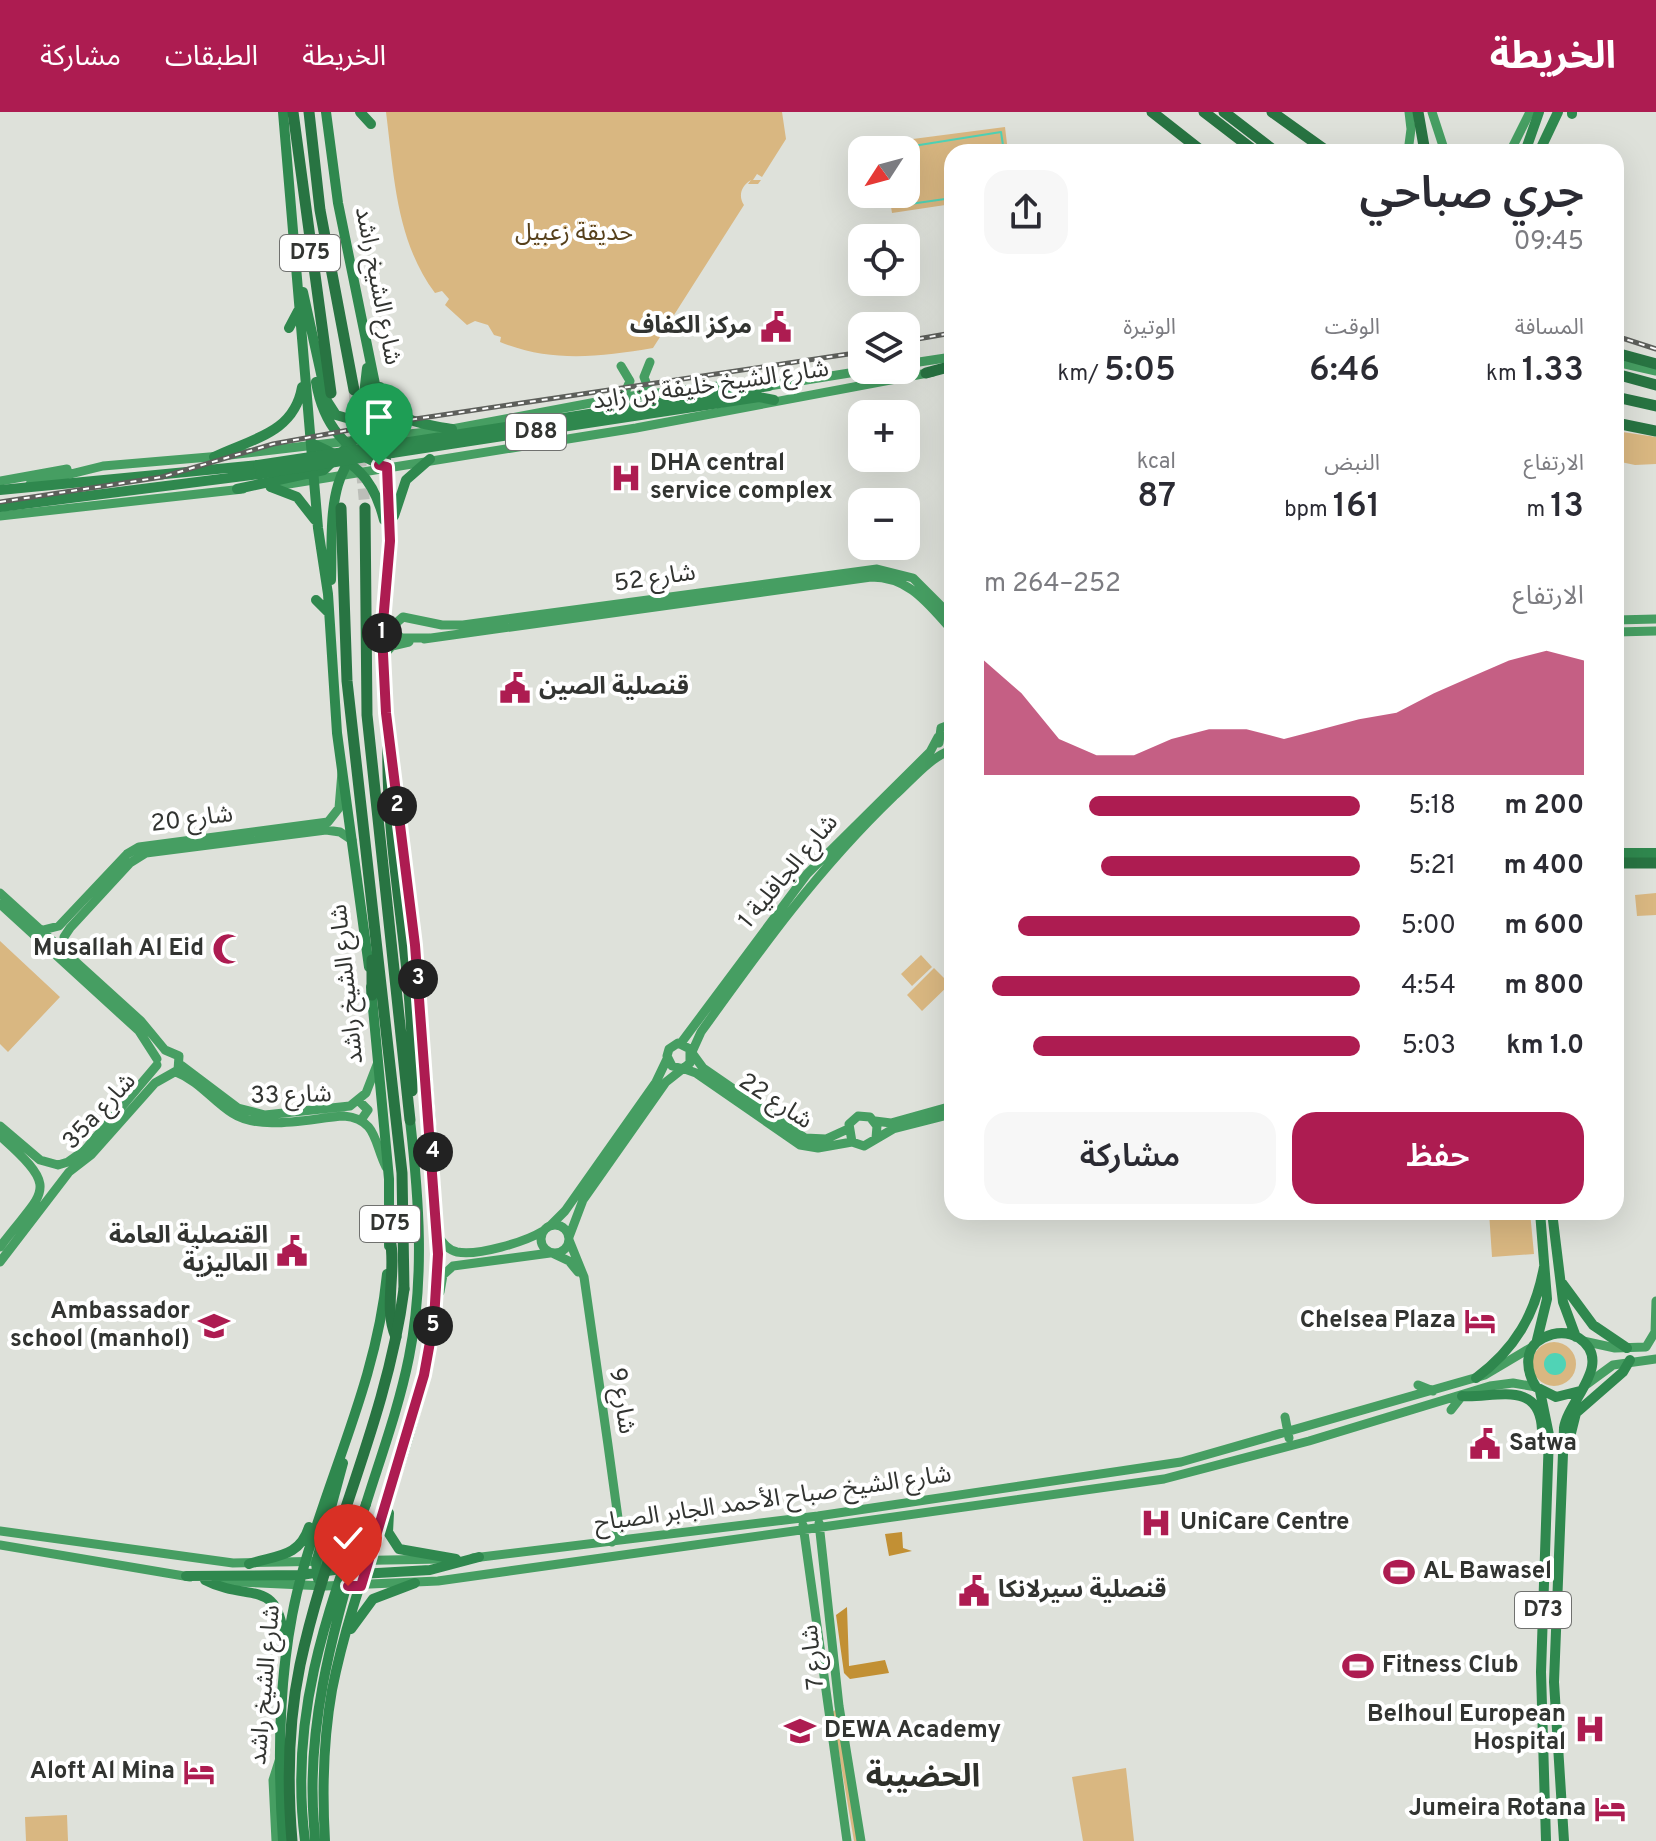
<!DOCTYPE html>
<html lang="ar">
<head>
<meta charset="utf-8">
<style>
  :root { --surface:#fff; --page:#f7f7f7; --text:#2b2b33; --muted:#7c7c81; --accent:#ad1c51 }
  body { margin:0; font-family:Overpass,"Noto Sans Arabic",sans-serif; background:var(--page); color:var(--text); direction:rtl; height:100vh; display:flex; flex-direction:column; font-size:30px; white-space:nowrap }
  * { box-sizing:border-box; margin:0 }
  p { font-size:26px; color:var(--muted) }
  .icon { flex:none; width:44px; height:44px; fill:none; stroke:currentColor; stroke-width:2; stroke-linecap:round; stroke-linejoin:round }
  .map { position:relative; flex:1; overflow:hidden; direction:ltr }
  .drawer { position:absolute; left:944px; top:32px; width:680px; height:1076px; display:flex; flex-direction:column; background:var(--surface); border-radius:24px; box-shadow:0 8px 32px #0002; direction:rtl }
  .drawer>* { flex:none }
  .needle { width:52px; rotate:234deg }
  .buttons { position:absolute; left:848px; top:24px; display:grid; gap:16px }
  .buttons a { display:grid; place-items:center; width:72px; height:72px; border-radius:16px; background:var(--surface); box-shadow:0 8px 32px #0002; font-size:40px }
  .pin { position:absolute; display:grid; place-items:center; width:68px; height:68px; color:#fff; margin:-82px -34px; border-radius:50% 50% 50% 0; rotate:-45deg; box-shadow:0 0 8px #0007 }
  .pin .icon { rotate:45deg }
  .km { position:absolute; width:40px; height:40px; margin:-20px; border-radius:50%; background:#222; color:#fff; font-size:22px; line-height:40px; text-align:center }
  .round { display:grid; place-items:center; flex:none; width:84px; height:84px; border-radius:24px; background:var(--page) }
  .headline { display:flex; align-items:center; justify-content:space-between; height:136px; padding:0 40px }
  h1 { font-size:44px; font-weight:600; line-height:60px }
  .stats { display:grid; grid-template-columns:repeat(3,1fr); gap:12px; height:136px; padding:8px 40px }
  .stats div { display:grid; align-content:center }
  .stats b { font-size:34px; font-weight:600 }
  .stats small { font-size:22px; font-weight:400 }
  .stats p { font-size:22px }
  .chart { height:224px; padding:16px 40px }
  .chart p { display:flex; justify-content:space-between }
  .chart svg { width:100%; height:144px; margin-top:8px; fill:var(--accent); opacity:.7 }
  .button { display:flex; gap:16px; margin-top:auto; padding:16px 40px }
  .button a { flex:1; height:92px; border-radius:24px; background:var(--accent); color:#fff; font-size:32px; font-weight:600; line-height:92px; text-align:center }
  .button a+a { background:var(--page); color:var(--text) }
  ul { padding:0 40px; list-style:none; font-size:26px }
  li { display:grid; grid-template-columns:128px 96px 1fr; align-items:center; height:60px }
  li i { height:20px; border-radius:10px; background:var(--accent) }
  header { display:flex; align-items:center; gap:48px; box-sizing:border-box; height:112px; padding:0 40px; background:var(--accent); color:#fff }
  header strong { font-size:38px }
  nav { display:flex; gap:44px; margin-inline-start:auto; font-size:28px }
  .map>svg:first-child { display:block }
  .green { fill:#d9b781 }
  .forest { fill:#c29034 }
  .water { fill:#50d3b6 }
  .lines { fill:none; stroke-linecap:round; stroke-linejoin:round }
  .stream { stroke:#50d3b6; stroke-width:2 }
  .highway-tunnel { stroke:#bcbeb8; stroke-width:11; stroke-dasharray:11 5.5; stroke-linecap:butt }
  .secondary { stroke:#469e62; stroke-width:9 }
  .primary { stroke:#2f884e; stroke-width:10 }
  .highway { stroke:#287442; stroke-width:11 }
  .rail-casing { stroke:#5d5f5b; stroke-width:5 }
  .rail { stroke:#fff; stroke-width:2; stroke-dasharray:6; stroke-linecap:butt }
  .primary-bridge { stroke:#2f884e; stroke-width:10 }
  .highway-bridge { stroke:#287442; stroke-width:11 }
  .route-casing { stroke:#fff; stroke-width:16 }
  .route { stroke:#ad1c51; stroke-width:10 }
  .labels { text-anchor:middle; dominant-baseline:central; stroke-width:8; stroke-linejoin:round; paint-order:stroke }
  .shield { fill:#fff; stroke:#70716f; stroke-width:2 }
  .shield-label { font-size:22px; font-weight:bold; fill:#323431 }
  .park-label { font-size:24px; fill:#56401b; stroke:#fff }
  .street-label { font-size:24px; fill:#323431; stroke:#fff }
  .poi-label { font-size:24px; font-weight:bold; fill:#323431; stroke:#fff; text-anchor:end }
  .district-label { font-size:32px; font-weight:bold; fill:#2e302a; stroke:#fff }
</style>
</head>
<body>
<header>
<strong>الخريطة</strong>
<nav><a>الخريطة</a><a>الطبقات</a><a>مشاركة</a></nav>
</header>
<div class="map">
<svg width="1656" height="1729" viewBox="0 0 1656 1729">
  <rect width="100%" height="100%" fill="#dee1da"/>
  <path class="green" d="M 386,0 L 782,0 L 786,27 L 762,65 L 757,62 L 753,68 L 761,68 L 758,72 L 748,72 L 751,68 C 741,74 738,84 744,93 L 653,236 C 599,245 552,251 500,230 L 501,225 L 494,223 L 488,213 L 475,209 L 467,213 L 445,193 L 449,187 L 442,179 L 435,181 C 396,129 394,63 386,0 Z
    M 1005,15 L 1008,40 L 952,40 L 952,92 L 892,101 L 889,82 L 906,82 L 906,38 L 883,38 L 882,31 Z
    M 1616,319 L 1656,325 L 1656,352 L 1635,353 L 1616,349 Z
    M 1656,781 L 1656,803 L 1637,804 L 1635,783 Z
    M 0,829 L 60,885 L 8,940 L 0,932 Z
    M 921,843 L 932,855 L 912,874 L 901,862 Z
    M 934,856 L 950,872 L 922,899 L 907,883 Z
    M 1489,1100 L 1530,1100 L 1534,1142 L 1492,1145 Z
    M1532 1252a22 22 0 1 1 44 0a22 22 0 1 1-44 0Z
    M 837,1597 L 858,1729 L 854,1729 L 832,1600 Z
    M 1126,1656 L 1134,1729 L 1083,1729 L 1072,1665 Z
    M 67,1703 L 68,1729 L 26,1729 L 25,1705 Z"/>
  <path class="forest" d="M 902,1420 L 903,1436 L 912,1439 L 889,1444 L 885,1422 Z
    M 847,1495 L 849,1554 L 885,1548 L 889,1561 L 850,1567 L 844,1561 L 836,1503 Z"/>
  <path class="water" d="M1544 1252a11 11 0 1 1 22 0a11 11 0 1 1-22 0Z"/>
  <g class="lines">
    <path class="stream" d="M 888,38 L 1001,20 L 1004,40
      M 894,82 L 896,94 L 952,86"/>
    <path class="highway-tunnel" d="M 354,278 L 365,396"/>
    <path class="secondary" d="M 1432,0 L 1445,40
      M 1408,40 L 1411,17 L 1409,0
      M 1510,40 L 1530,0
      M 1616,250 L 1656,259
      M 906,252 L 952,245
      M 621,254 L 630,269 L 623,285
      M 650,281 L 644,265 L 650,250
      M 0,369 L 67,357
      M 30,372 L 103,354 L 221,344 L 452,317 L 623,285 L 753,270 L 769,274 L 868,258
      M 270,375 L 636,316 L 933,260
      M 0,404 L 243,377
      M 1616,508 L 1656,507
      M 1616,520 L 1656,519
      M 429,526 L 401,526 L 395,520 L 395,512 L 403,505 L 442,513 L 463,513 L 877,457 L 913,466 L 952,505
      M 424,527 L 871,465 C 910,465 928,492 952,518
      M 382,545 L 392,534 L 409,530
      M 939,631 L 941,616 L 952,612
      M 0,781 L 141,909 L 165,938
      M 0,792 L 139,919 L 157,947
      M 39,819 L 59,814 L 127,742 L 139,735 L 328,710 L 339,696 L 342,660
      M 64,841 L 64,825 L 70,816 L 130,751 L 146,741 L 326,718 L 340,720 L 352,728
      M 681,931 L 807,762 L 930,640 L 938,625
      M 692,940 L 701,920 C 762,835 818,757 894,684 C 911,669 929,646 951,638
      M 692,941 L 703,956 L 805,1026 L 826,1027 L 848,1017
      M 181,953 L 238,996 L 265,1003 L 350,994 L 366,981 L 378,950
      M 682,956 L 696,961 L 800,1033 L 818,1036 L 852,1030
      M 176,960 C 199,969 212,988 232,1001 C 261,1020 311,1006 344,1004 C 377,1007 374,1031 386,1055
      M 359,989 L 368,998 L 361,1008
      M 875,1009 L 891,1011 L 952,994
      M 0,1014 L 40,1048 L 58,1053 L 68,1050 L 85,1038 L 157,953
      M 0,1024 C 63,1080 43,1077 0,1135
      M 876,1026 L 877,1014 L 870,1005 L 858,1004 L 849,1012 L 852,1030 L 864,1034 L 893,1017 L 952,1002
      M541 1127a14 14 0 1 1 28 0a14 14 0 1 1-28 0Z
      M 550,1114 L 565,1099 L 656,970 L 667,947
      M 438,1124 C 443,1131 448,1138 457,1140 C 478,1144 525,1130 543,1119
      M 569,1125 L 583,1088 L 666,970 L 690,951 L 690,937 L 678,931 L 669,937 L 667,944 L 672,954 L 680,956
      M 569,1128 L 584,1165 L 608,1333 L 619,1413 L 612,1430
      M 552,1141 L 569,1149 L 578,1160
      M 0,1150 L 69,1060 L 91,1043 L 155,971 L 178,958 L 179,944 L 165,938
      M 440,1180 L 443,1163 L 453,1154 L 550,1141
      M 1583,1229 L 1615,1236 L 1646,1235 L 1655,1220 L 1656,1189
      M 1587,1272 L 1613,1253 L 1656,1247
      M 1418,1273 L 1433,1279
      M 1451,1298 L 1462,1284
      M 1285,1305 L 1289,1326
      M 819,1411 L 839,1594 L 861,1729
      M 803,1413 L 847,1729
      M 0,1419 L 233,1451 L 442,1447
      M 0,1433 L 190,1465
      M 473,1446 L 818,1404 L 1181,1350 L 1485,1263 L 1532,1235
      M 216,1469 L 325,1474 L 438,1469 L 1164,1367 L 1309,1329 L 1490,1274 L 1513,1271 L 1536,1275
      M 276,1729 L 273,1668 L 280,1646"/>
    <path class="primary" d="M 283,0 L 318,416 L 328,482 L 337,621 L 369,855
      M 326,0 L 338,91 L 376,277 L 387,355 L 390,429 L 382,545 L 389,637
      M 360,0 L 371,12
      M 1572,2 L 1572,0
      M 1525,40 L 1539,0
      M 1539,40 L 1558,0
      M 303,180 L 327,289 L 336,303 L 350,307 L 363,291 L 367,256
      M 289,216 L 298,199
      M 316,270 C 323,313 346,340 387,355
      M 380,275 C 391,309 421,312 452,317
      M 311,331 C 353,349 373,363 384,408
      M 390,333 L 769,274
      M 392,341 L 759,285 L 774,288
      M 214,345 C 250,327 294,322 302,275
      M 271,375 L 297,385 L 315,408
      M 237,377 L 324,358 L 364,318 L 373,284
      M 0,378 L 258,353
      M 0,395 L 260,362
      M 394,404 L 406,368 L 430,347
      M 331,468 C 333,417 323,344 383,324
      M 316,488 L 329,501
      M 1616,741 L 1656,741
      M 371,875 L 389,1067 L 389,1134
      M 1552,1100 L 1563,1190 L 1576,1225
      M 1562,1171 L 1593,1213 L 1627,1236
      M 1537,1228 L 1547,1187 L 1540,1100
      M 1476,1266 C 1515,1237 1535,1203 1544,1155
      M 1540,1279 L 1549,1323 L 1541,1560 L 1546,1729
      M 1462,1284 C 1492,1287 1540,1266 1542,1318
      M 1568,1333 L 1576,1301 L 1623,1260 L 1630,1248
      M 366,1392 C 381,1344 399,1295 409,1245 C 425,1166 419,1087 410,1008
      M 389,1401 L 388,1420 L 399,1437 L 456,1447
      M 249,1452 C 276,1443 299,1446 309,1415
      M 343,1463 L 430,1458 L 479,1445
      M 186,1464 L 301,1463 L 347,1456
      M 318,1467 L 316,1451 L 343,1351
      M 205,1468 C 249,1491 278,1464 284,1528
      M 351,1517 L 373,1487 L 415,1471
      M 314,1713 L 315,1729
      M 283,1729 C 277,1641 278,1547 302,1461 C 330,1360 377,1267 387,1162
      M 325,1729 C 322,1678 323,1629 332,1578 C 355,1461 410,1352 430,1235 C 443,1157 436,1078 430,999 C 421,888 408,779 393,668
      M 1564,1729 L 1554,1570 L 1564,1316 C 1568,1288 1615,1251 1579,1226 C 1567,1219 1555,1220 1543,1226 C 1523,1236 1526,1259 1536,1275 L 1556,1285 L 1580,1279"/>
    <path class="highway" d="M 293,0 L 331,281
      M 309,0 L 320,98 L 354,278
      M 1152,0 L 1203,40
      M 1204,0 L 1256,40
      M 1224,0 L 1276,40
      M 1272,0 L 1328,40
      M 1418,0 L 1425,40
      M 1616,241 L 1656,252
      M 926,261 L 952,254
      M 1616,262 L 1656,273
      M 1616,285 L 1656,294
      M 1616,311 L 1656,319
      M 341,396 L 347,569 L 402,1061 L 404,1177
      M 365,396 L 367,603 L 410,1008
      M 388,629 C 385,746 417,862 412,979
      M 1616,751 L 1656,751
      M 372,883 L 372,848
      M 390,1127 C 397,1159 383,1195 396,1225"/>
    <defs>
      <path id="rail" d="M 1616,224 L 1656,237
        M 906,229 L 952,221
        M 0,390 L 162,365 L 273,332 L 382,312 L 862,240"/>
    </defs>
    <use href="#rail" class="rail-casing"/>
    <use href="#rail" class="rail"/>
    <path class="primary-bridge" d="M 258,353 L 390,333
      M 260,362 L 392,341
      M 314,1713 C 306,1617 331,1528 357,1436
      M 305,1729 C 289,1606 325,1506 366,1392"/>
    <path class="highway-bridge" d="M 292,1729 C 287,1670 288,1611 300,1553 C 327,1425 387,1308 404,1177"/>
  </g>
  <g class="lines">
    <defs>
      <path id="route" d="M 348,1474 L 361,1474 L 424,1263 L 434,1208 L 438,1142 L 415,833 L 386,601 L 382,522 L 390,429 L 387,355 L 379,353"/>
    </defs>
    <use href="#route" class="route-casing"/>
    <use href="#route" class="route"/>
  </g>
  <defs>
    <symbol id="civic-bare" viewBox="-9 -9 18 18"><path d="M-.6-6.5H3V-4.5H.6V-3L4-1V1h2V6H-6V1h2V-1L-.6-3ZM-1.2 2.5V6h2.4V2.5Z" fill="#ad1c51" stroke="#fff" stroke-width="2.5" paint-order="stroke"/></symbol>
    <symbol id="hospital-bare" viewBox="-9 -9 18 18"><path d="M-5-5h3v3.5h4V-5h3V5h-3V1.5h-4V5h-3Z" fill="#ad1c51" stroke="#fff" stroke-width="2.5" paint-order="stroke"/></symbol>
    <symbol id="mosque-bare" viewBox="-9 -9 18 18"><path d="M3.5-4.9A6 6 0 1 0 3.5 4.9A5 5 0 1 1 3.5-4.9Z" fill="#ad1c51" stroke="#fff" stroke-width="2.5" paint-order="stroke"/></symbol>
    <symbol id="hotel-bare" viewBox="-9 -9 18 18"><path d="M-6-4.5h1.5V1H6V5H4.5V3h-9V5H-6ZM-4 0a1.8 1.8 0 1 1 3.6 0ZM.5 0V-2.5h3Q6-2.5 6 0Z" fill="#ad1c51" stroke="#fff" stroke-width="2.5" paint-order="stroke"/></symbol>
    <symbol id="school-bare" viewBox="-9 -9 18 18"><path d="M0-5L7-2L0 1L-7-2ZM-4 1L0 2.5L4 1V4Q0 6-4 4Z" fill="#ad1c51" stroke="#fff" stroke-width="2.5" paint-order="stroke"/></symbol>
    <symbol id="stadium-bare" viewBox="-9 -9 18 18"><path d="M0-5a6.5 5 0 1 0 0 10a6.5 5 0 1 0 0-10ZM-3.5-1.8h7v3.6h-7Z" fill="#ad1c51" stroke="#fff" stroke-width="2.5" paint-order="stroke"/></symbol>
    <symbol id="university-bare" viewBox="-9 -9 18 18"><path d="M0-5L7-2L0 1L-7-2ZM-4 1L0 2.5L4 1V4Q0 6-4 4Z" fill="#ad1c51" stroke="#fff" stroke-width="2.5" paint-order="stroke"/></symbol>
  </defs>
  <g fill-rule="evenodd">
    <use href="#civic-bare" x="754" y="193" width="44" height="44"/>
    <use href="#hospital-bare" x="604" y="344" width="44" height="44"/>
    <use href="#civic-bare" x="493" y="554" width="44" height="44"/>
    <use href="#mosque-bare" x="206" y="815" width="44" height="44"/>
    <use href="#civic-bare" x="270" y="1117" width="44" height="44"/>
    <use href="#hotel-bare" x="1458" y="1187" width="44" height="44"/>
    <use href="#school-bare" x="192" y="1192" width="44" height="44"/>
    <use href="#civic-bare" x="1463" y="1310" width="44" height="44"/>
    <use href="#hospital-bare" x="1134" y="1389" width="44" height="44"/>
    <use href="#stadium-bare" x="1377" y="1438" width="44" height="44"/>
    <use href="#civic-bare" x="952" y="1457" width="44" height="44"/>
    <use href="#stadium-bare" x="1336" y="1532" width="44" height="44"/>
    <use href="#hospital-bare" x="1568" y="1595" width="44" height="44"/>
    <use href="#university-bare" x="778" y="1597" width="44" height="44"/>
    <use href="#hotel-bare" x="177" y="1638" width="44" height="44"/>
    <use href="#hotel-bare" x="1588" y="1675" width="44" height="44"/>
  </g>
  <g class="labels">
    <g class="shield">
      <rect x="280" y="123" width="60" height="36" rx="6"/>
      <rect x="506" y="302" width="60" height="36" rx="6"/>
      <rect x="360" y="1094" width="60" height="36" rx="6"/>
      <rect x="1515" y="1480" width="56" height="36" rx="6"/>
    </g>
    <g class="shield-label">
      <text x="310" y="141">D75</text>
      <text x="536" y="320">D88</text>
      <text x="390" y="1112">D75</text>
      <text x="1543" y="1498">D73</text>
    </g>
    <g class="park-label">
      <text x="574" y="122">حديقة زعبيل</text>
    </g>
    <g class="street-label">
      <text transform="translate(377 174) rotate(79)">شارع الشيخ راشد</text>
      <text transform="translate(711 274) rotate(-8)">شارع الشيخ خليفة بن زايد</text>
      <text transform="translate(655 467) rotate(-8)">شارع 52</text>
      <text transform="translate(192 708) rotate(-7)">شارع 20</text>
      <text transform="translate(789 760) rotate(-50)">شارع الجافلية 1</text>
      <text transform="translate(348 872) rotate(-96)">شارع الشيخ راشد</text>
      <text transform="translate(291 984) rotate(-1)">شارع 33</text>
      <text transform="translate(775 990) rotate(33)">شارع 22</text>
      <text transform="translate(100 1000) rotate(-47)">35a شارع</text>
      <text transform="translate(621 1289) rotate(81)">شارع 9</text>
      <text transform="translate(773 1388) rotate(-8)">شارع الشيخ صباح الأحمد الجابر الصباح</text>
      <text transform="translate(814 1545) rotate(-96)">شارع 7</text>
      <text transform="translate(266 1573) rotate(-85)">شارع الشيخ راشد</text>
    </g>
    <g class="poi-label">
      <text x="752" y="215">مركز الكفاف</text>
      <text x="650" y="352" text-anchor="start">DHA central<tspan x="650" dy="28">service complex</tspan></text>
      <text x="539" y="576" text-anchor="start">قنصلية الصين</text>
      <text x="204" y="837">Musallah Al Eid</text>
      <text x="268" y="1125">القنصلية العامة<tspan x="268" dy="28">الماليزية</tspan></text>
      <text x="190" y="1200">Ambassador<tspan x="190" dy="28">school (manhol)</tspan></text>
      <text x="1456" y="1209">Chelsea Plaza</text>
      <text x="1509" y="1332" text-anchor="start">Satwa</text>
      <text x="1180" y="1411" text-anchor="start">UniCare Centre</text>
      <text x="1423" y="1460" text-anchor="start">AL Bawasel</text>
      <text x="998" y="1479" text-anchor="start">قنصلية سيرلانكا</text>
      <text x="1382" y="1554" text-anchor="start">Fitness Club</text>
      <text x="1566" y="1603">Belhoul European<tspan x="1566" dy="28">Hospital</tspan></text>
      <text x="824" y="1619" text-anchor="start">DEWA Academy</text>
      <text x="175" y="1660">Aloft Al Mina</text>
      <text x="1586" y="1697">Jumeira Rotana</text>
    </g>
    <g class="district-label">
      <text x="923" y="1666">الحضيبة</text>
    </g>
  </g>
</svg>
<div class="buttons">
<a><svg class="needle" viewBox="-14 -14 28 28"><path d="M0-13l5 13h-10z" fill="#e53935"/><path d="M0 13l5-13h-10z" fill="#7c7c81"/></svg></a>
<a><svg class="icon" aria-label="locate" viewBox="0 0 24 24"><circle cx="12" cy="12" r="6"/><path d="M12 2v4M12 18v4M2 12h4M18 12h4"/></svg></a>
<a><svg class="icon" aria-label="layers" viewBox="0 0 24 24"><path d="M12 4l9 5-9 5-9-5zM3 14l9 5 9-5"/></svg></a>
<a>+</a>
<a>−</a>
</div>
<div class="pin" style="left:379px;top:353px;background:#1e9e55"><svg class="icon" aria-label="arrive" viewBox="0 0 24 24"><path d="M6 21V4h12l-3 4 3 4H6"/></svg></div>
<div class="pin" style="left:348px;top:1474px;background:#d93025"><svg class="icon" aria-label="check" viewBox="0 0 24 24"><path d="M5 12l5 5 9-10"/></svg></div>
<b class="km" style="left:382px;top:521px">1</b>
<b class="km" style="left:397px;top:694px">2</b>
<b class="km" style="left:418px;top:867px">3</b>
<b class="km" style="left:433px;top:1040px">4</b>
<b class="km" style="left:433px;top:1214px">5</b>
<section class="drawer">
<div class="headline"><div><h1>جري صباحي</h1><p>09:45</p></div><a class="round"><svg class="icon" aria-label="share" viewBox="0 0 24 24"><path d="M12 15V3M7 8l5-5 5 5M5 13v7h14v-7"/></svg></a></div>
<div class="stats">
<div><p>المسافة</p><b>1.33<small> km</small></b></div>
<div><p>الوقت</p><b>6:46</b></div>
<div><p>الوتيرة</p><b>5:05<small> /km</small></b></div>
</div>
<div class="stats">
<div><p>الارتفاع</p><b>13<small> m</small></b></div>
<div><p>النبض</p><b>161<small> bpm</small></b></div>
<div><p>kcal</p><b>87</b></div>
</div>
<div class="chart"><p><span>الارتفاع</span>252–264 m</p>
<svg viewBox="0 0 160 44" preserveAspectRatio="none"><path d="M0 44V9L10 19L20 33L30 38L40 38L50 33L60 30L70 30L80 33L90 30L100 27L110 25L120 19L130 14L140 9L150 6L160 9V44z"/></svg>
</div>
<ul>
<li><b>200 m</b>5:18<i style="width:72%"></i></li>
<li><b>400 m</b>5:21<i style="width:69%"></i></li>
<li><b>600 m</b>5:00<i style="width:91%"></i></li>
<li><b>800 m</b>4:54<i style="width:98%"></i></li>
<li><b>1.0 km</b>5:03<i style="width:87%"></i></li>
</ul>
<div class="button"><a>حفظ</a><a>مشاركة</a></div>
</section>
</div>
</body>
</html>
